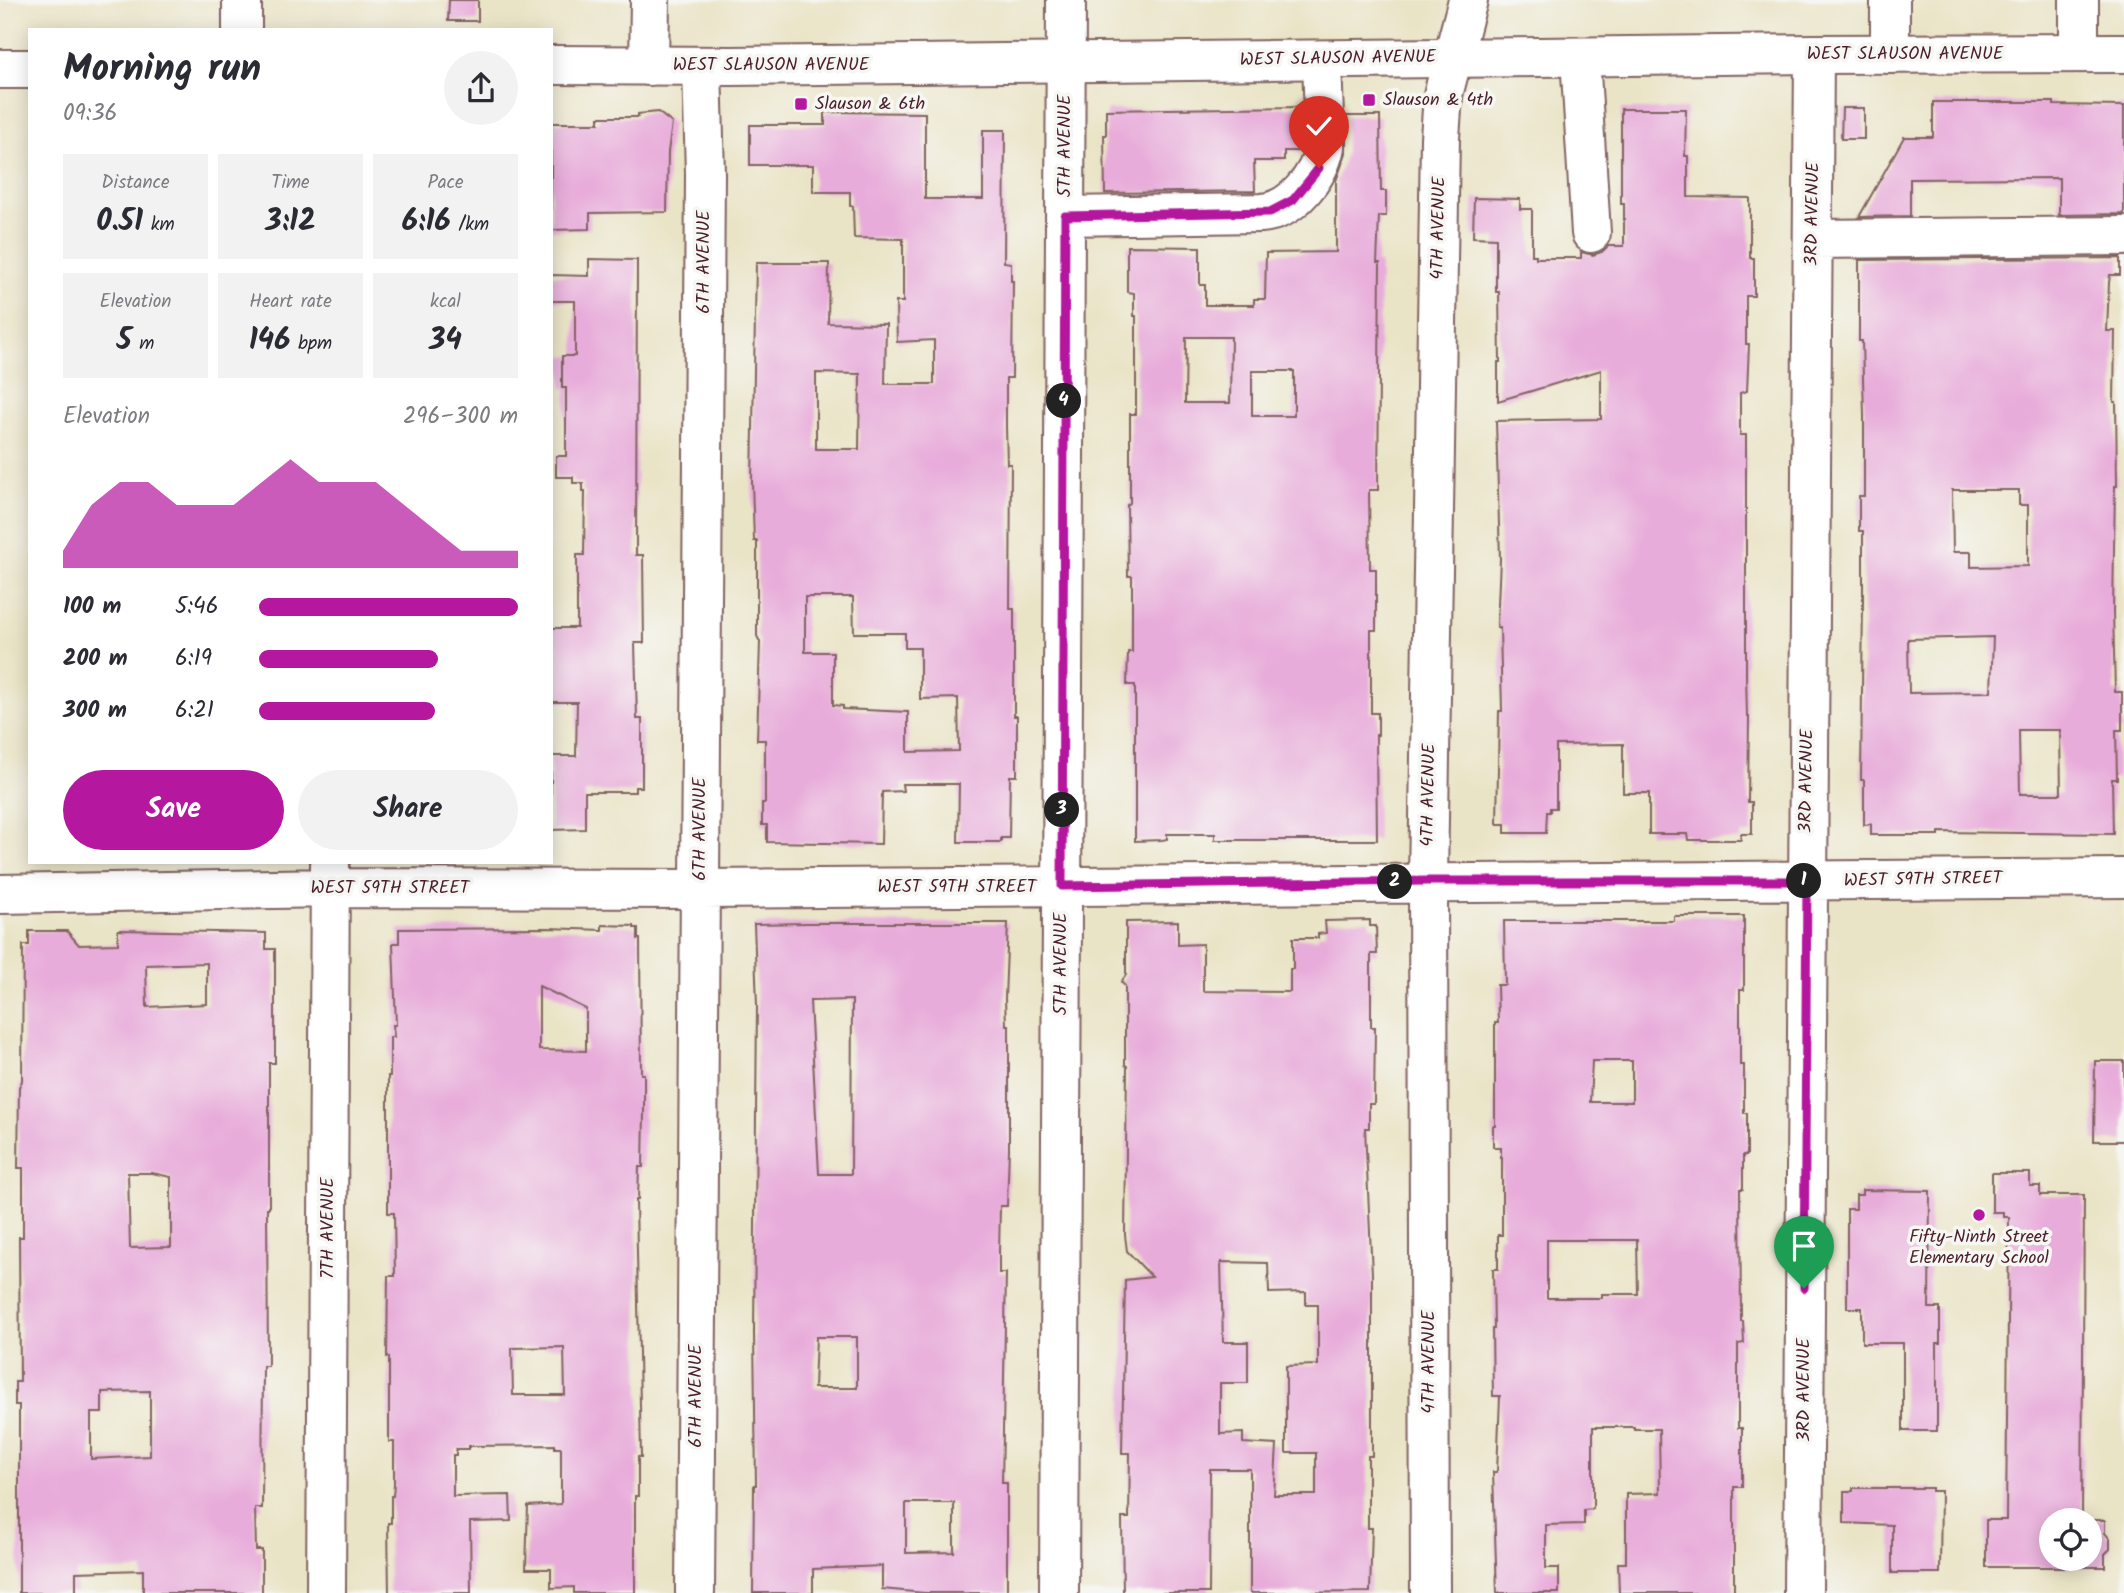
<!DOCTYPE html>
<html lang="en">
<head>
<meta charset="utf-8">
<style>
  :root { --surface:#fff; --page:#f2f2f3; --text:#2b2b33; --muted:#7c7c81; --accent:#b5179e }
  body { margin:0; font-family:Kalam,sans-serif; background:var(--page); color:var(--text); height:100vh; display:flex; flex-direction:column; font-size:26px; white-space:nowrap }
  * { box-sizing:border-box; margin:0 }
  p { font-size:23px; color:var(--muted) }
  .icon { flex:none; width:38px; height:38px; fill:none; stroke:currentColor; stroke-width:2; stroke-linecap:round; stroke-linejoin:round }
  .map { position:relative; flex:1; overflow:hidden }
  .side { position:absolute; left:28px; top:28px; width:525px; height:836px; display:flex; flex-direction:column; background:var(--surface); border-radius:0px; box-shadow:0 4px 18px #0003 }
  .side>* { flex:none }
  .buttons { position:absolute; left:2039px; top:1508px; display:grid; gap:14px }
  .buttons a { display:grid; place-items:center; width:63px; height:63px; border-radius:50%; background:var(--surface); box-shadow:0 4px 18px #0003; font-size:35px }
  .pin { position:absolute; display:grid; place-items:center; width:60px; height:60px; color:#fff; margin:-72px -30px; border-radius:50% 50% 50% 0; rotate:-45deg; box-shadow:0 0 7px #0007 }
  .pin .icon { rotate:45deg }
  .km { position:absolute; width:35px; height:35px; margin:-18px; border-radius:50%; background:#222; color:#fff; font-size:19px; line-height:35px; text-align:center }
  .round { display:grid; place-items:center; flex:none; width:74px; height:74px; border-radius:37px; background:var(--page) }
  .summary { display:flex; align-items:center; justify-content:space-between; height:119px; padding:0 35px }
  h1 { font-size:38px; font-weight:700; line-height:52px }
  .metrics { display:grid; grid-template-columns:repeat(3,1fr); gap:10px; height:119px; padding:7px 35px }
  .metrics div { display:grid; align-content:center; border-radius:0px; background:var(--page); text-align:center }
  .metrics b { font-size:30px; font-weight:700 }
  .metrics small { font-size:19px; font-weight:400 }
  .metrics p { font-size:19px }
  .chart { height:196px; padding:14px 35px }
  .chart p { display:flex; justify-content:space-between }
  .chart svg { width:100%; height:126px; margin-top:7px; fill:var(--accent); opacity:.7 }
  .primary-button { display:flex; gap:14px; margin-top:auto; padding:14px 35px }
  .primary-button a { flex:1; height:80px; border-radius:42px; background:var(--accent); color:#fff; font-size:28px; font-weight:700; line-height:80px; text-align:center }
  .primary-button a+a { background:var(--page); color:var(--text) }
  ul { padding:0 35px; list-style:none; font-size:23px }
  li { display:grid; grid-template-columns:112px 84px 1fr; align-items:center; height:52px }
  li i { height:18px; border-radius:9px; background:var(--accent) }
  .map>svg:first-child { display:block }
  .building { fill:#e8acda; fill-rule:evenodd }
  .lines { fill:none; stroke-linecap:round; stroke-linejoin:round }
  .minor-casing { stroke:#826462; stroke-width:42 }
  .major-casing { stroke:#826462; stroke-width:42 }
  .minor { stroke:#fff; stroke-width:38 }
  .major { stroke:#fff; stroke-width:38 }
  .route-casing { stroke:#fff; stroke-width:14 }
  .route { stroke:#b5179e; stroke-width:9 }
  .poi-dot { fill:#b5179e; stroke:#f6f6f2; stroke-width:2.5 }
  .labels { text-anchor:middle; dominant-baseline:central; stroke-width:7; stroke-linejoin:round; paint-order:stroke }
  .street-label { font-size:18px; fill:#4a1f2b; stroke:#f6f6f2 }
  .poi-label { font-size:18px; fill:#4a1f2b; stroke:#f6f6f2; text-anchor:start }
</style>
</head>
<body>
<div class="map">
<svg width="2124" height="1593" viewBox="0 0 2124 1593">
  <rect width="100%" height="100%" fill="#f6f6f2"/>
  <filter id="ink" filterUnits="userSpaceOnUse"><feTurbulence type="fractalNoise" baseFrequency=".0143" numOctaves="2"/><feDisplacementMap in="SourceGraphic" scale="14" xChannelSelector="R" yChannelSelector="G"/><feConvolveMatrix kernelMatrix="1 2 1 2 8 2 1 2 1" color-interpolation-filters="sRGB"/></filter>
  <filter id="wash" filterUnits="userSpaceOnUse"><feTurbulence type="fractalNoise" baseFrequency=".00686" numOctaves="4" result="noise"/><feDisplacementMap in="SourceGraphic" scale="28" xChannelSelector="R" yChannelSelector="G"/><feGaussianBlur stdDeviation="1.57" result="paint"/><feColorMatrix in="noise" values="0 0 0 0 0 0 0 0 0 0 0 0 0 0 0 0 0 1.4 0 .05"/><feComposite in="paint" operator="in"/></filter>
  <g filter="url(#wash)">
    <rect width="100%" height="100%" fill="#eae4c7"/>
    <g id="blocks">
      <path class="building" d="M 449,0 L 478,0 L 478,21 L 448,21 Z
        M 1933,102 L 2054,102 L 2054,105 L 2124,106 L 2124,214 L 2059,215 L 2059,178 L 1910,179 L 1910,216 L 1859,217 L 1904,137 L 1933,137 Z
        M 1302,107 L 1303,144 L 1301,151 L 1284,151 L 1284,161 L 1254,161 L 1255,191 L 1105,193 L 1104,135 L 1106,135 L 1106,110 Z
        M 1842,108 L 1864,108 L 1864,139 L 1841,139 Z
        M 1621,109 L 1686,109 L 1685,156 L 1688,156 L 1688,197 L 1750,198 L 1750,258 L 1754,258 L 1754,296 L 1746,296 L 1746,344 L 1749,344 L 1747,391 L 1740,393 L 1740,435 L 1746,435 L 1746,674 L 1747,717 L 1749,717 L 1748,802 L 1752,802 L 1752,834 L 1741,834 L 1741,840 L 1688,840 L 1687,834 L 1649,834 L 1649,793 L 1623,793 L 1623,744 L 1556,745 L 1556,808 L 1550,808 L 1550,812 L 1547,812 L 1546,833 L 1505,833 L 1505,824 L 1497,824 L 1499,711 L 1502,711 L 1500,627 L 1497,627 L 1500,559 L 1496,421 L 1601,419 L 1601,370 L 1498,401 L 1498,362 L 1500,362 L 1499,292 L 1496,292 L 1496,238 L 1473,237 L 1474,198 L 1520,199 L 1520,209 L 1532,209 L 1532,255 L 1536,255 L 1536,258 L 1581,258 L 1581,252 L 1593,255 L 1602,252 L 1608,246 L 1624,246 L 1624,204 L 1621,204 Z
        M 658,112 L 672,123 L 668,152 L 667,212 L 590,213 L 590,229 L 551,230 L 551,123 L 599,123 L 599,117 L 638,117 L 638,114 Z
        M 825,112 L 925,113 L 925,199 L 983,199 L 983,130 L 1005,130 L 1004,262 L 1011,263 L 1011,281 L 1013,281 L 1012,378 L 1006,378 L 1006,427 L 1007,464 L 1011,464 L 1010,609 L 1014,609 L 1014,716 L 1017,716 L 1017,776 L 1010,776 L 1009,838 L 1001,838 L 1001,842 L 958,842 L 959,784 L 902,784 L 903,791 L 882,792 L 881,844 L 767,842 L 767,825 L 762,825 L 762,803 L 765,803 L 765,740 L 757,740 L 760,642 L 757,636 L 757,541 L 754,541 L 752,482 L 756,263 L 829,263 L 828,323 L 886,324 L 885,384 L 934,384 L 934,340 L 897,342 L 896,302 L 903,302 L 903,239 L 854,238 L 853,206 L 850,206 L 850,192 L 813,192 L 813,165 L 750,165 L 750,125 L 825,125 ZM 816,373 L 860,374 L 859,449 L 816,449 ZM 805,597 L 853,597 L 854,633 L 905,633 L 905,648 L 920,648 L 920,699 L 958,698 L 959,751 L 908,752 L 908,712 L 843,709 L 843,706 L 833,705 L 833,652 L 805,652 Z
        M 1346,116 L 1380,116 L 1381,191 L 1386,191 L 1386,216 L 1379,216 L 1377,263 L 1380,263 L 1378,490 L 1369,490 L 1370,569 L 1376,569 L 1376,630 L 1371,630 L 1371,713 L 1378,713 L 1378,735 L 1376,735 L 1377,840 L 1215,840 L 1215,834 L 1167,834 L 1167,839 L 1162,840 L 1135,841 L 1135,685 L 1127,685 L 1128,652 L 1132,652 L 1132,576 L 1128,576 L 1127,505 L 1130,503 L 1130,414 L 1136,414 L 1136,316 L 1134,316 L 1134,293 L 1127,292 L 1127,246 L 1200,247 L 1200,285 L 1205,285 L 1205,305 L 1254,305 L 1254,299 L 1265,299 L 1266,253 L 1336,252 L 1336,181 L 1346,153 ZM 1186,337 L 1231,337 L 1230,403 L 1185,403 ZM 1252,371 L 1294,371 L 1294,416 L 1252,416 Z
        M 2120,258 L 2120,275 L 2110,275 L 2109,283 L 2107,331 L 2115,331 L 2114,402 L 2116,402 L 2117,486 L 2115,486 L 2113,611 L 2115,692 L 2122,692 L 2122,730 L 2116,730 L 2117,779 L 2112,779 L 2113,834 L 1939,832 L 1939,835 L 1871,835 L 1871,824 L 1864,825 L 1864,780 L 1861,780 L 1863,599 L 1863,531 L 1859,531 L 1859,496 L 1864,496 L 1864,415 L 1862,341 L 1859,341 L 1859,260 ZM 1952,490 L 2019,490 L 2019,505 L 2028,505 L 2028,566 L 1971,567 L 1971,552 L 1953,552 ZM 1993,637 L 1991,692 L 1909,693 L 1908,639 ZM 2019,730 L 2060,730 L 2061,794 L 2020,794 Z
        M 589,259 L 637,260 L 636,555 L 643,555 L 644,643 L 635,643 L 637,719 L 642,719 L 642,787 L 635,787 L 635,792 L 585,792 L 585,829 L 551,830 L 551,756 L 576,756 L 577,702 L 551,702 L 551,628 L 577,628 L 577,555 L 584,555 L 585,491 L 583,491 L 583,483 L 573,483 L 573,477 L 556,477 L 556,456 L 566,456 L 566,388 L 562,388 L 562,356 L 575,356 L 575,301 L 551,301 L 551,275 L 589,276 Z
        M 1674,916 L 1744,916 L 1744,990 L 1740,990 L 1740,1065 L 1744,1065 L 1744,1113 L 1747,1113 L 1747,1155 L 1743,1155 L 1743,1189 L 1740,1189 L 1741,1321 L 1743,1321 L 1744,1343 L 1738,1344 L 1738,1428 L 1742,1428 L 1742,1487 L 1734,1487 L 1734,1593 L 1619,1593 L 1618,1563 L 1626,1563 L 1626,1494 L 1660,1493 L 1659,1429 L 1634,1429 L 1634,1427 L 1593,1427 L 1593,1509 L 1584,1510 L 1584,1524 L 1546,1525 L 1546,1568 L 1559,1568 L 1559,1593 L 1497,1593 L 1493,1472 L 1497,1472 L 1500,1396 L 1493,1396 L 1492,1329 L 1494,1329 L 1493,1269 L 1498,1269 L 1498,1235 L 1502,1235 L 1502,1157 L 1501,1157 L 1501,1147 L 1493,1147 L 1493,1126 L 1495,1126 L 1495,1023 L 1498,1023 L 1497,985 L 1505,985 L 1504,921 L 1674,921 ZM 1592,1061 L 1632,1061 L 1632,1102 L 1590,1102 ZM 1547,1240 L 1637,1240 L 1638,1294 L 1602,1294 L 1602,1298 L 1547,1298 Z
        M 1370,920 L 1370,926 L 1376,926 L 1377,954 L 1371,954 L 1371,1027 L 1375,1027 L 1374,1104 L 1369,1104 L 1369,1128 L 1365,1128 L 1372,1274 L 1372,1456 L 1368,1456 L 1368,1528 L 1372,1528 L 1370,1592 L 1250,1593 L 1250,1469 L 1210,1469 L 1209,1593 L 1123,1593 L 1122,1518 L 1129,1518 L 1130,1453 L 1122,1453 L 1125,1280 L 1152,1277 L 1127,1251 L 1125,1235 L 1127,1066 L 1125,1065 L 1125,986 L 1121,982 L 1126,975 L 1126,922 L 1178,921 L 1178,945 L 1203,944 L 1203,991 L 1290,992 L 1290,969 L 1293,969 L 1293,938 L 1318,938 L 1318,934 L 1326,933 L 1325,921 ZM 1221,1262 L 1268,1263 L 1269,1293 L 1306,1292 L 1306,1305 L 1318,1305 L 1318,1365 L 1286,1366 L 1286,1453 L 1316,1453 L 1316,1495 L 1274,1495 L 1277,1445 L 1243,1443 L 1243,1433 L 1220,1434 L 1220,1383 L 1248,1383 L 1248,1342 L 1223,1342 Z
        M 807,923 L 1008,923 L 1005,999 L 1006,1025 L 1009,1025 L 1009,1149 L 1007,1206 L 1000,1206 L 999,1252 L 999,1273 L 1006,1273 L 1002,1483 L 1007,1483 L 1007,1593 L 925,1593 L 882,1589 L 882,1566 L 813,1569 L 813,1593 L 753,1593 L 754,1485 L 756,1485 L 754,1333 L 757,1005 L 754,924 ZM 852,1000 L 851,1174 L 819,1174 L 810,1001 ZM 816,1337 L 857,1337 L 857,1388 L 814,1388 ZM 906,1503 L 954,1503 L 954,1552 L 906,1553 Z
        M 602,925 L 634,926 L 634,928 L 638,928 L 638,939 L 640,939 L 641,1074 L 644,1074 L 644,1112 L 643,1167 L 639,1167 L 638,1200 L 636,1200 L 641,1457 L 638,1457 L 638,1496 L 635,1496 L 635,1593 L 574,1593 L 574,1587 L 551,1588 L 551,1569 L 526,1569 L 528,1506 L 561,1504 L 561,1448 L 555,1448 L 555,1445 L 469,1446 L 469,1449 L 456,1449 L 456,1455 L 453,1455 L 453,1496 L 510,1495 L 511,1521 L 470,1522 L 471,1593 L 389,1593 L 388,1523 L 391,1523 L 391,1496 L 393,1496 L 394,1484 L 394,1442 L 389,1442 L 389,1357 L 387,1357 L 388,1276 L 395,1276 L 394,1213 L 388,1213 L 388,1076 L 390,1076 L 390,1037 L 394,1037 L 393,1025 L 396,1025 L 393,943 L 399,943 L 399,929 L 548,928 L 602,930 ZM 539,986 L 586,1009 L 586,1051 L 539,1050 ZM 564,1347 L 565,1395 L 513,1395 L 512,1348 Z
        M 118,930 L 266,933 L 266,949 L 275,949 L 275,1063 L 269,1063 L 269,1208 L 267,1208 L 268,1366 L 263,1366 L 262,1508 L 255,1508 L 256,1550 L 262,1550 L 262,1593 L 143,1593 L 143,1570 L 76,1572 L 76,1593 L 19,1593 L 19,1405 L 15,1405 L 15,1382 L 20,1382 L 19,1237 L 23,1237 L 23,1168 L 18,1168 L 19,1087 L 22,1081 L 23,945 L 29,945 L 29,931 L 67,931 L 79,945 L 118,944 ZM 207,963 L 207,1004 L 147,1007 L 146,965 ZM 128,1173 L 152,1173 L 171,1177 L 171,1247 L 130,1248 ZM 150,1391 L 150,1456 L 91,1459 L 91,1413 L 102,1413 L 102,1392 Z
        M 2095,1061 L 2124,1061 L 2124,1141 L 2094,1141 Z
        M 1992,1173 L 2030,1173 L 2030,1186 L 2040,1186 L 2040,1195 L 2084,1195 L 2082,1520 L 2105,1520 L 2105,1533 L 2110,1539 L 2110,1549 L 2105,1554 L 2105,1567 L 1986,1567 L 1986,1520 L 2006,1520 L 2009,1217 L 2003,1217 L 2003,1212 L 1992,1212 ZM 2051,1521 L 2090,1521 L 2090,1559 L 2051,1559 Z
        M 1862,1190 L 1930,1191 L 1929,1308 L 1940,1308 L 1940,1343 L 1937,1343 L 1937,1431 L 1903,1431 L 1903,1343 L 1862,1343 L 1862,1308 L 1847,1308 L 1847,1209 L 1856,1209 L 1856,1195 L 1862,1195 Z
        M 1853,1488 L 1932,1488 L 1932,1491 L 1941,1491 L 1940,1573 L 1892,1573 L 1892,1525 L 1844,1523 L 1844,1491 L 1853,1491 Z"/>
    </g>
  </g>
  <g filter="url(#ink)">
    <use href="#blocks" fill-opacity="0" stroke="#826462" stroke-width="2"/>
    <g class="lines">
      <defs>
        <path id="minor" d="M 242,0 L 242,30
          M 1890,0 L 1890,54
          M 2079,53 L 2079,0
          M 1580,57 L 1591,233
          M 649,66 L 650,0
          M 1065,216 L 1261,213 C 1293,211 1319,176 1325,147 L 1322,60
          M 1813,239 L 2124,236
          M 0,894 L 330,888 L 700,889 L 2124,878
          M 326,1593 L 330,863
          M 695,1593 L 705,174 L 702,66
          M 1059,1593 L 1066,0
          M 1430,1593 L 1428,881 L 1440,138 L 1443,95 L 1468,0
          M 1803,1593 L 1814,54"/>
        <path id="major" d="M 551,65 L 732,66 L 1814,54 L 2124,53
          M 0,69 L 30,69"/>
      </defs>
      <use href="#minor" class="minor-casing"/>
      <use href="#major" class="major-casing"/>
      <use href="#minor" class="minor"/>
      <use href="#major" class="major"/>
    </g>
  </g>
  <g class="lines" filter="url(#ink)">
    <defs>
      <path id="route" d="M 1319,168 L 1293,200 L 1270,212 L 1065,216 L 1062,886 L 1428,881 L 1807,881 L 1804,1288"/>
    </defs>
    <use href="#route" class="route-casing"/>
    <use href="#route" class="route"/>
  </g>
  <g class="poi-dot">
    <rect x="1362" y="93" width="14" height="14" rx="3.5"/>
    <rect x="794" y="97" width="14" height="14" rx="3.5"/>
    <circle cx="1979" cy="1215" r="7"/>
  </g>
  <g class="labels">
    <g class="street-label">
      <text x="1905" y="54">WEST SLAUSON AVENUE</text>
      <text transform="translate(1338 59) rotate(-1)">WEST SLAUSON AVENUE</text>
      <text x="771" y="65">WEST SLAUSON AVENUE</text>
      <text transform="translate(1065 146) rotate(-90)">5TH AVENUE</text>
      <text transform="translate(1813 214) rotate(-89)">3RD AVENUE</text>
      <text transform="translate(1439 228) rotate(-89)">4TH AVENUE</text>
      <text transform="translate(704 262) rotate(-90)">6TH AVENUE</text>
      <text transform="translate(1807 781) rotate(-89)">3RD AVENUE</text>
      <text transform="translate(1429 795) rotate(-89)">4TH AVENUE</text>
      <text transform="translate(700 829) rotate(-90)">6TH AVENUE</text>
      <text transform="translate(1923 880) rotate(-1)">WEST 59TH STREET</text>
      <text x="957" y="887">WEST 59TH STREET</text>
      <text x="390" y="888">WEST 59TH STREET</text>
      <text transform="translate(1061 964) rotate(-90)">5TH AVENUE</text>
      <text transform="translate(328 1228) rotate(-90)">7TH AVENUE</text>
      <text transform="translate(1429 1362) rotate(-90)">4TH AVENUE</text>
      <text transform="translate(1804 1390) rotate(-90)">3RD AVENUE</text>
      <text transform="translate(696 1396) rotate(-90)">6TH AVENUE</text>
    </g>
    <g class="poi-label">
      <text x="1383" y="100">Slauson &amp; 4th</text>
      <text x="815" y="104">Slauson &amp; 6th</text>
      <text x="1979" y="1237" text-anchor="middle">Fifty-Ninth Street<tspan x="1979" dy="21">Elementary School</tspan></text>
    </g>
  </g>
</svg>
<div class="buttons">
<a><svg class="icon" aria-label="locate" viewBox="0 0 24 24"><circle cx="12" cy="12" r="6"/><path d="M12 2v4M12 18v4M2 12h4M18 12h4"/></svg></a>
</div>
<div class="pin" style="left:1804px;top:1288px;background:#1e9e55"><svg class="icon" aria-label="arrive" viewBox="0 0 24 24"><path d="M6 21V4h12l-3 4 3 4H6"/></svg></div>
<div class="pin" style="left:1319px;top:168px;background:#d93025"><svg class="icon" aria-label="check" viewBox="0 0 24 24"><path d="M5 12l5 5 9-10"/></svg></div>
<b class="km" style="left:1804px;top:881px">1</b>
<b class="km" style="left:1395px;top:882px">2</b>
<b class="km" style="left:1062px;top:810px">3</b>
<b class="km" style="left:1064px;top:401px">4</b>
<section class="side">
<div class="summary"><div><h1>Morning run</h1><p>09:36</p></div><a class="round"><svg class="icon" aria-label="share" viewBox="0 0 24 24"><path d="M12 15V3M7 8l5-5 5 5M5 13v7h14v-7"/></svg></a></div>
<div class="metrics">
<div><p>Distance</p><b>0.51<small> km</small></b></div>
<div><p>Time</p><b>3:12</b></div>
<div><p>Pace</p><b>6:16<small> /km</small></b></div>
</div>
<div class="metrics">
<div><p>Elevation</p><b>5<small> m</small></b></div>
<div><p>Heart rate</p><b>146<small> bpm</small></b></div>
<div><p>kcal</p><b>34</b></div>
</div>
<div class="chart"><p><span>Elevation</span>296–300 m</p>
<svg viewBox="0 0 160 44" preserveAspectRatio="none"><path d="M0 44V38L10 22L20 14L30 14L40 22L50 22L60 22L70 14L80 6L90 14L100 14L110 14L120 22L130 30L140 38L150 38L160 38V44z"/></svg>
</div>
<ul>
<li><b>100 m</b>5:46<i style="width:100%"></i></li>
<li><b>200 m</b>6:19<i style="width:69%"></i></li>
<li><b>300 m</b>6:21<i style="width:68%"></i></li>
</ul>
<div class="primary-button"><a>Save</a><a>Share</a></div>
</section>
</div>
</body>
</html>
